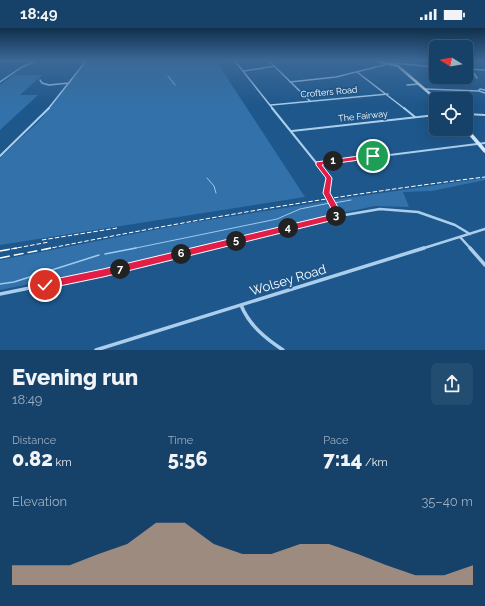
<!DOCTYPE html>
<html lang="en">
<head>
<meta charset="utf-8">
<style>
  :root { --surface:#164168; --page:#234c71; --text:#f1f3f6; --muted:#9eafc0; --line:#355a7c; --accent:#d6ab8b }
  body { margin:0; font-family:Raleway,sans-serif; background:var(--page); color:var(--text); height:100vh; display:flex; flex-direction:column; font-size:15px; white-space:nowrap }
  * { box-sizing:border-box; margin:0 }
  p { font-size:13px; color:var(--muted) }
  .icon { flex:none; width:22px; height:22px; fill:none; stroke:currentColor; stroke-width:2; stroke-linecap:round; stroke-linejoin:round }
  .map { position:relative; height:322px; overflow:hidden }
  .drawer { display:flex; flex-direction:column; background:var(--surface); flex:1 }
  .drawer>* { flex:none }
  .needle { width:26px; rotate:281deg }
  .fabs { position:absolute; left:429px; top:12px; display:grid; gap:8px }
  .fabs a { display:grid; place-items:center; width:44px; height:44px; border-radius:6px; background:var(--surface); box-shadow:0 4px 16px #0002,0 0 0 1px var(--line); font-size:20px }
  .pin { position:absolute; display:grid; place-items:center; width:34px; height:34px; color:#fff; margin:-17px; border:2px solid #fff; border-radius:50%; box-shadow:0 1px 4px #0007 }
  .km { position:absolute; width:20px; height:20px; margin:-10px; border-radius:50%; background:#222; color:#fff; font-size:11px; line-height:20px; text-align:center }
  .round { display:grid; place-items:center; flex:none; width:42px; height:42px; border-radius:6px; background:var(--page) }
  .head { display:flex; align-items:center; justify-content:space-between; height:68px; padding:0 12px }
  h1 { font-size:22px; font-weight:800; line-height:30px }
  .figures { display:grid; grid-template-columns:repeat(3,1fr); gap:6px; height:68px; padding:4px 12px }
  .figures div { display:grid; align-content:center }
  .figures b { font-size:20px; font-weight:800 }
  .figures small { font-size:11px; font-weight:400 }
  .figures p { font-size:11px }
  .chart { height:112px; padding:8px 12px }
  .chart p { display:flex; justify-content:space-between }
  .chart svg { width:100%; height:72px; margin-top:4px; fill:var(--accent); opacity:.7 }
  .status { display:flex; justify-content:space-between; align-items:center; height:28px; padding:0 20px; background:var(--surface); direction:ltr }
  .status svg { height:11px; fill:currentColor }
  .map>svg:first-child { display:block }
  .green { fill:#3271a9 }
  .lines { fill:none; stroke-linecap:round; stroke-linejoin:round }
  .stream-far1 { stroke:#9ecaed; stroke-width:1 }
  .stream { stroke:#9ecaed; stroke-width:1.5 }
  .street-far3 { stroke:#aaceec; stroke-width:1.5 }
  .street-far2 { stroke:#aaceec; stroke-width:2 }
  .street-far1 { stroke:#aaceec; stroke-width:2.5 }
  .street { stroke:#aaceec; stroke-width:3.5 }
  .secondary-far1 { stroke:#d6e8f9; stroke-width:2.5 }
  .secondary { stroke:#d6e8f9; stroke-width:3.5 }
  .rail-far1 { stroke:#fff; stroke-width:1; stroke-dasharray:4.5 2; stroke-linecap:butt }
  .rail { stroke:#fff; stroke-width:1.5; stroke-dasharray:10 4; stroke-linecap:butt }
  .route { fill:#e11d48; stroke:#fff }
  .labels { text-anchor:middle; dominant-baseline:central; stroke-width:3.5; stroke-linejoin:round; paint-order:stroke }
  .far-street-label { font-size:9px; fill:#fff; stroke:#1e578b }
  .near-street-label { font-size:13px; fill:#fff; stroke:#1e578b }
</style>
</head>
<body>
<div class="status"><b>18:49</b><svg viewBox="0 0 49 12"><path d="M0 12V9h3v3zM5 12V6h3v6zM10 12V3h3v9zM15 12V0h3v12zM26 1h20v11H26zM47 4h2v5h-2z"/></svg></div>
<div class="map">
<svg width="485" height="322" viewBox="0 0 485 322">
  <rect width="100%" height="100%" fill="#1e578b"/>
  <path class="green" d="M 87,33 L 216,33 L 305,169 L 0,217 L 0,130 L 40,92 Z
    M 14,47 L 42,47 L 20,67 L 38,67 L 0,102 L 0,57 Z
    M 485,150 L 485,152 L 432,163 L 403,164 L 409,179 L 375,178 L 342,185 L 338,182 L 333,172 Z
    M 328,173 L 335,183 L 334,187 L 159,230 L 0,262 L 0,232 L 184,196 Z"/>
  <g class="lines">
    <path class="stream-far1" d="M 168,48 L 175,57
      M 207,150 L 214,158 L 216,165
      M 334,175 L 351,172
      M 131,221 L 277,191 L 300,181 L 330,175"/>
    <path class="stream" d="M 105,226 L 136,220
      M 0,256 L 14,254 L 99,227"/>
    <path class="street-far3" d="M 0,33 L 30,33
      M 235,33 L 273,81
      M 269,33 L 310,73
      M 466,41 L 485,42
      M 471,41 L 477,50
      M 244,43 L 275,38
      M 357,44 L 405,81
      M 40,52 L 42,55 L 49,57 L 69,55
      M 0,54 L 22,39 L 36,33
      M 290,54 L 336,49 L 392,35 L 436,39
      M 407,57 L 419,56
      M 425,61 L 479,63 L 485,65
      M 478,63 L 480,61 L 485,62
      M 271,77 L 388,66
      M 48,81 L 86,33"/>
    <path class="street-far2" d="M 272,80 L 322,142
      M 404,80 L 415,89
      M 466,86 L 485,87
      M 292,103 L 436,87
      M 0,128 L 49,80
      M 318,136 L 485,115"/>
    <path class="street-far1" d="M 322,141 L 328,149 L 326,165 L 339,188
      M 460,209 L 471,221
      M 203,221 L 339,188 L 380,181 L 418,184 L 455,197 L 470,206
      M 421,221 L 485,201"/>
    <path class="street" d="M 470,220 L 485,237
      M 0,266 L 103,245 L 207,220
      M 241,277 C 249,297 265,310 283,322
      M 96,322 L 424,220"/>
    <path class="secondary-far1" d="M 376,33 L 398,38 L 436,71"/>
    <path class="secondary" d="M 466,101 L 485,123"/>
    <path class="rail-far1" d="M 42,212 L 117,200
      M 11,221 L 49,214
      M 46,221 C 191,192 338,167 485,149"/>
    <path class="rail" d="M 0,223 L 17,220
      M 0,230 L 51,220"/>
  </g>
  <linearGradient id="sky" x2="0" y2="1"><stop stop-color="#10304c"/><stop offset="0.42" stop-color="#3b6998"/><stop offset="1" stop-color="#3b6998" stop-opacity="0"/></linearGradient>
  <rect width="485" height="78" fill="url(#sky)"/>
  <path class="route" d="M 373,126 L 376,128 L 375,130 L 322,137 L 332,150 L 330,165 L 343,188 L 342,190 L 103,249 L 45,261 L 41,257 L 45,253 L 103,241 L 334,186 L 323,165 L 326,150 L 316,137 L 316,134 Z"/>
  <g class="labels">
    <g class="far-street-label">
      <text transform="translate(329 64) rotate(-5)">Crofters Road</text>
      <text transform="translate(363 88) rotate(-6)">The Fairway</text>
    </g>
    <g class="near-street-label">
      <text transform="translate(288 252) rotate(-17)">Wolsey Road</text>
    </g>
  </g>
</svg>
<div class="fabs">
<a><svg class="needle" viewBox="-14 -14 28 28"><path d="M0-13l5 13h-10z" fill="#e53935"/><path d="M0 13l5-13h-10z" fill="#9eafc0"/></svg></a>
<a><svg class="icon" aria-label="locate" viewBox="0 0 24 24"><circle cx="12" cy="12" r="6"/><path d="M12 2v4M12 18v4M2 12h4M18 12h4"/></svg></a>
</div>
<div class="pin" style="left:373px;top:128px;background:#1e9e55"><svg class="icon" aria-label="arrive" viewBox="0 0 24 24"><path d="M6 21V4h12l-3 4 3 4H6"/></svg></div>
<div class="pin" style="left:45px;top:257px;background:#d93025"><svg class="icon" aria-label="check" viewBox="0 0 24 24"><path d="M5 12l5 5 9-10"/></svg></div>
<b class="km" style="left:333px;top:133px">1</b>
<b class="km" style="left:336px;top:188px">3</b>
<b class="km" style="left:288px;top:200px">4</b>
<b class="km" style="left:236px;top:213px">5</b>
<b class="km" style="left:181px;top:226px">6</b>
<b class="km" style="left:120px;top:241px">7</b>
</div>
<section class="drawer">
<div class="head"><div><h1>Evening run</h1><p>18:49</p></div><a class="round"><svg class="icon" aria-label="share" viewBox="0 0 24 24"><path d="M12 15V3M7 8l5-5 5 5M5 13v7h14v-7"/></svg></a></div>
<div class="figures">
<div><p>Distance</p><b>0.82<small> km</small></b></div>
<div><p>Time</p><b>5:56</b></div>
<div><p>Pace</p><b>7:14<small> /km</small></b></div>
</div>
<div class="chart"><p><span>Elevation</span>35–40 m</p>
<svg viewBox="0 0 160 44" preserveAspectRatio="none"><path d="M0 44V32L10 32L20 32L30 25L40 19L50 6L60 6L70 19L80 25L90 25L100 19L110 19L120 25L130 32L140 38L150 38L160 32V44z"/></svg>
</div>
</section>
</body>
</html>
